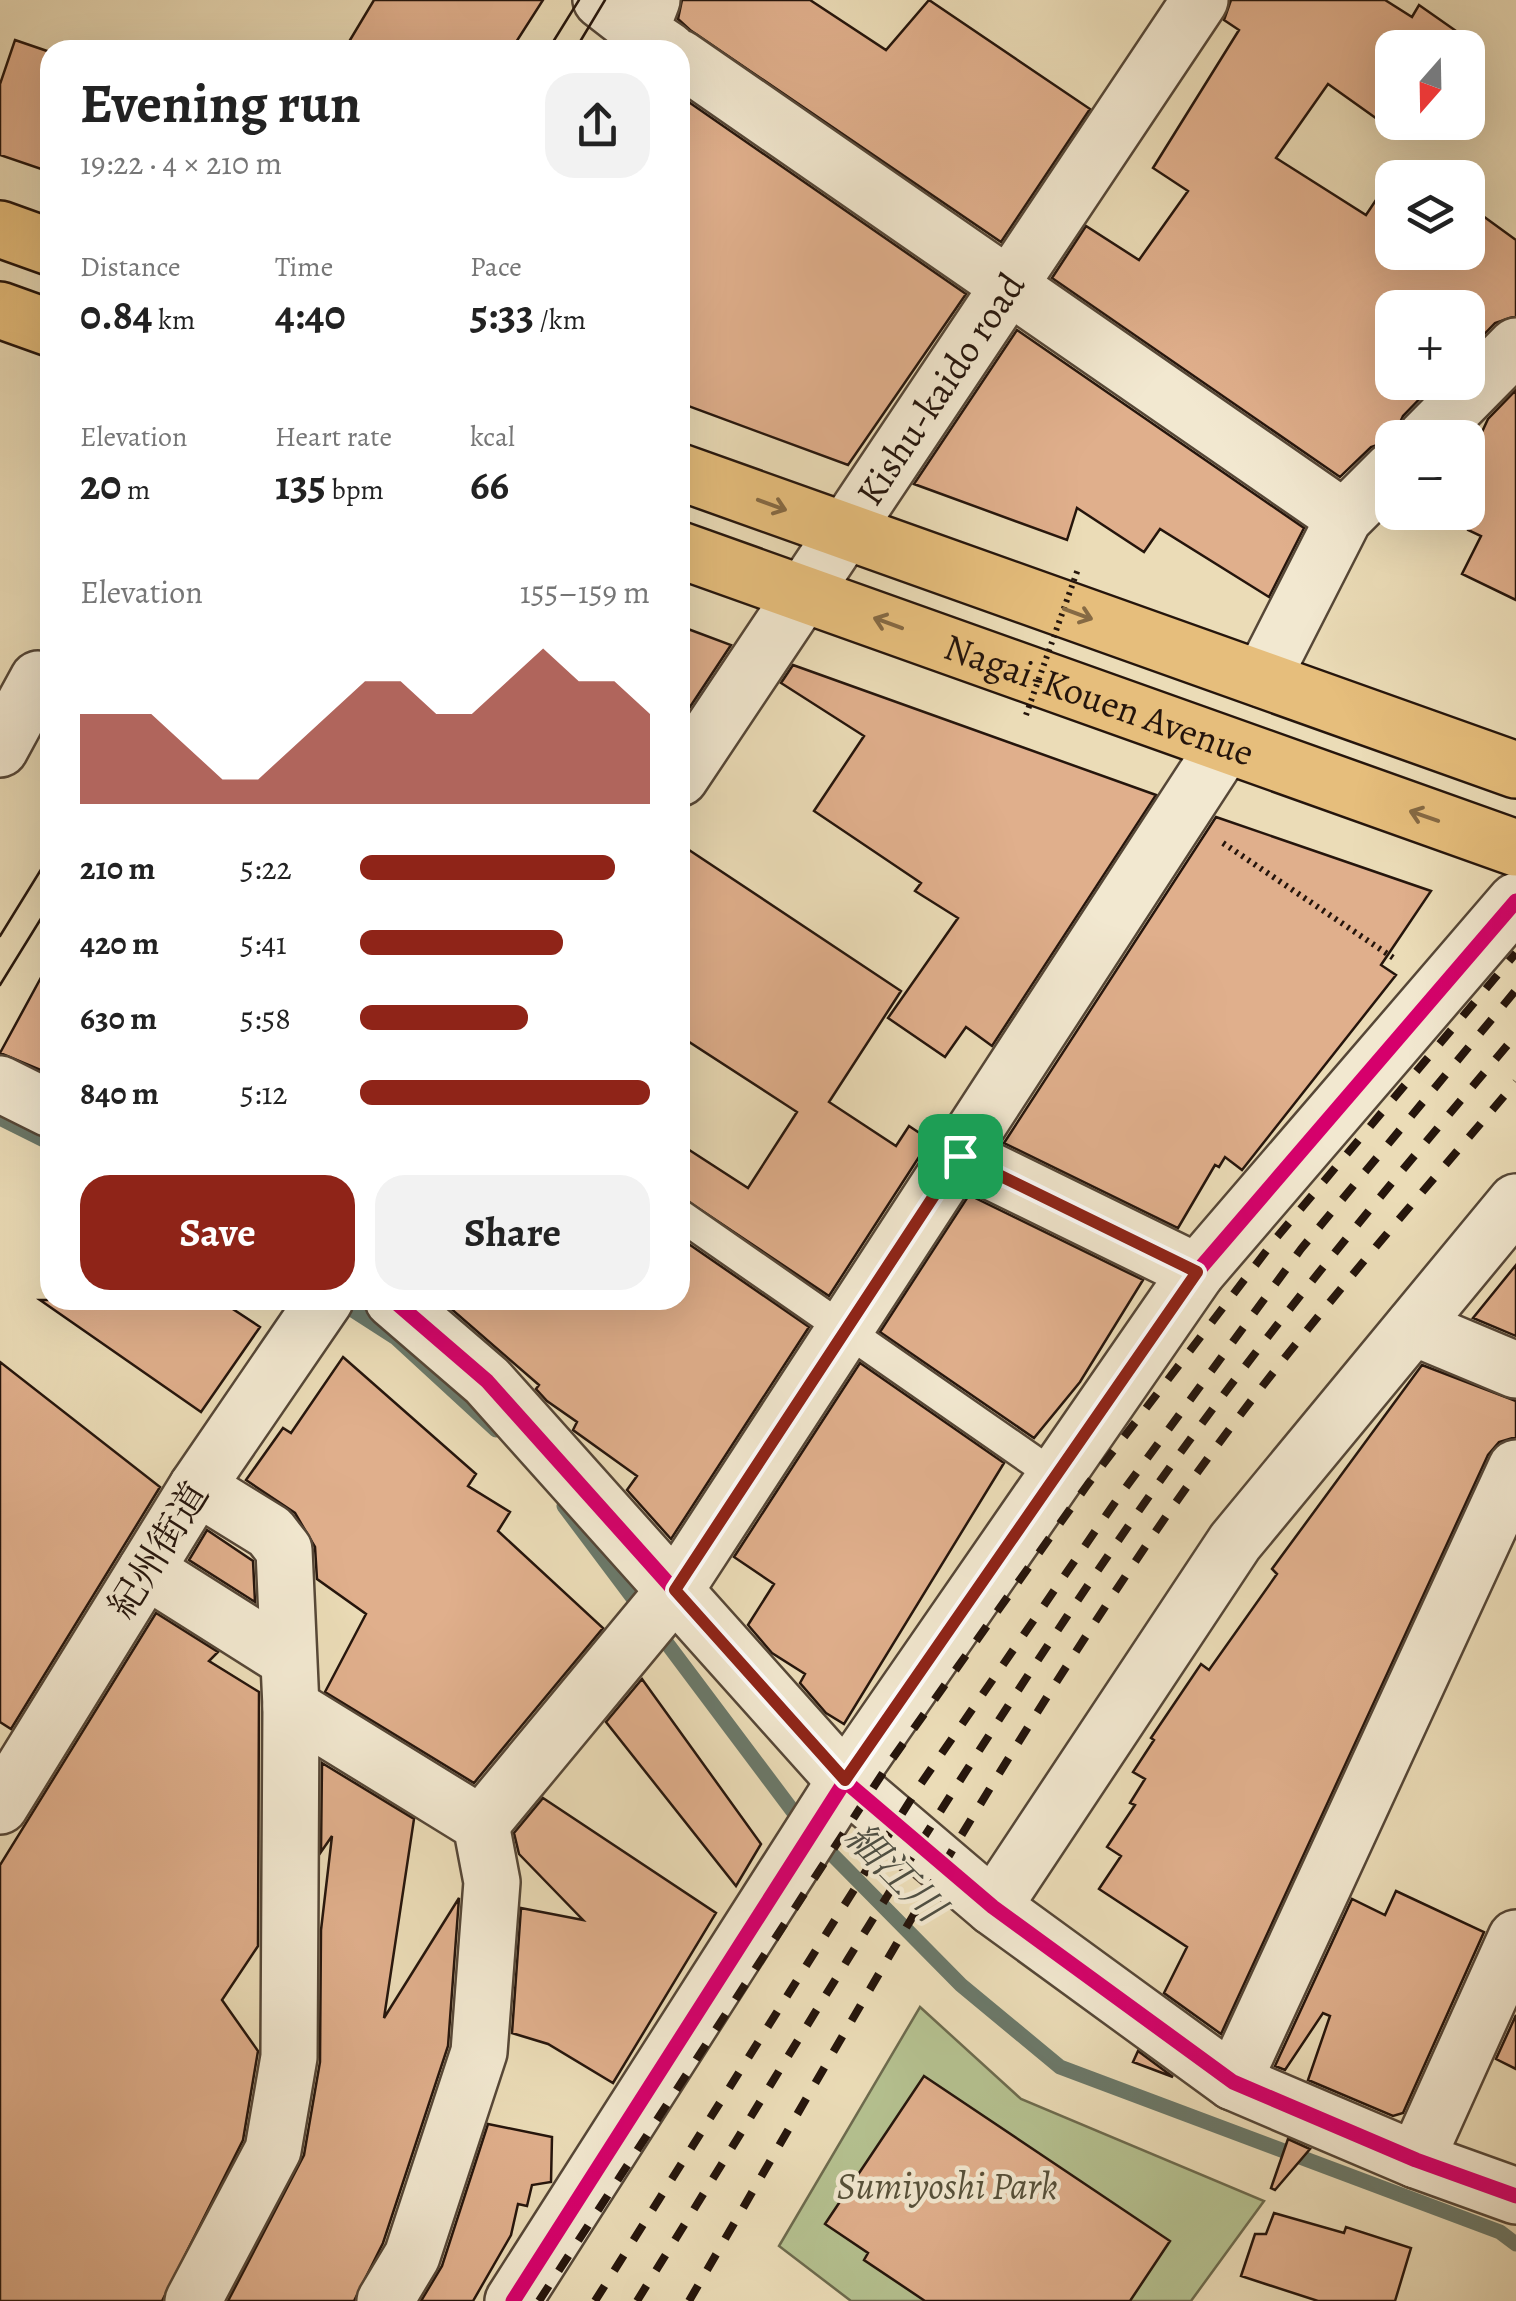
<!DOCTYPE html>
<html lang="en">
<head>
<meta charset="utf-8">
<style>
  :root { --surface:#fff; --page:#f2f2f2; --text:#222; --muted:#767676; --accent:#8f2418 }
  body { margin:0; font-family:Alegreya,"Noto Serif JP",serif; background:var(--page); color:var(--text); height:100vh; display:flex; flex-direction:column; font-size:38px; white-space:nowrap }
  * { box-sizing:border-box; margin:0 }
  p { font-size:32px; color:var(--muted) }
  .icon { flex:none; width:55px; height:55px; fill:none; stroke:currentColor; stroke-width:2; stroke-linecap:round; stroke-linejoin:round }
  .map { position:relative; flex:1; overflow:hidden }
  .side { position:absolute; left:40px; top:40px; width:650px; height:1270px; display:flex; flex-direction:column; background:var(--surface); border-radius:30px; box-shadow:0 10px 40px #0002 }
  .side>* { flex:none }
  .needle { width:65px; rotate:200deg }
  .tools { position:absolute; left:1375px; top:30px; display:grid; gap:20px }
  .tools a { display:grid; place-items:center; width:110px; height:110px; border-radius:20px; background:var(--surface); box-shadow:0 10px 40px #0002; font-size:50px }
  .pin { position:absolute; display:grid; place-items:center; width:85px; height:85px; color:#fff; margin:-42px; border-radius:20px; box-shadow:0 5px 15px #0006 }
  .round { display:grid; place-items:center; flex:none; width:105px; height:105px; border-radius:30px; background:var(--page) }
  .overview { display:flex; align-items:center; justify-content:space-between; height:170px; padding:0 40px }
  h1 { font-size:55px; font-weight:600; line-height:75px }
  .figures { display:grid; grid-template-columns:repeat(3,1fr); gap:15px; height:170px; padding:10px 40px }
  .figures div { display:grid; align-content:center }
  .figures b { font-size:42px; font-weight:600 }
  .figures small { font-size:28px; font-weight:400 }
  .figures p { font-size:28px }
  .chart { height:280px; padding:20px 40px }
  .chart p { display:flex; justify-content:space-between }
  .chart svg { width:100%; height:180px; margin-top:10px; fill:var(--accent); opacity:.7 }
  .action { display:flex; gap:20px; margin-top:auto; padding:20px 40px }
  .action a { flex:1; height:115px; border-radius:30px; background:var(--accent); color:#fff; font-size:40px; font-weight:600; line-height:115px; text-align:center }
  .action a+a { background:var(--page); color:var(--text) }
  ul { padding:0 40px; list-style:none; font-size:32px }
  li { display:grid; grid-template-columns:160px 120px 1fr; align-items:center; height:75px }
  li i { height:25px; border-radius:12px; background:var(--accent) }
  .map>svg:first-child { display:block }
  .green { fill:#b5c190; stroke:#6d6b4e; stroke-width:2.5 }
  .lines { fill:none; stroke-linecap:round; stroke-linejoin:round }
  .stream { stroke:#6b796a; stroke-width:15 }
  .building { fill:#e0af8c; stroke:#25150c; stroke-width:2.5 }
  .lane-casing { stroke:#564737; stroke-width:35 }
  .street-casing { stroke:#564737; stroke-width:60 }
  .highway-casing { stroke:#25150c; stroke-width:60 }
  .path { stroke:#25150c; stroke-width:6; stroke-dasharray:2.5 5; stroke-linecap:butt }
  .lane { stroke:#f2e8d0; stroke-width:30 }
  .street { stroke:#f2e8d0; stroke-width:55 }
  .highway { stroke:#e6be7c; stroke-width:55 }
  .tram { stroke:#25150c; stroke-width:2.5 }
  .rail { stroke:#25150c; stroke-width:8; stroke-dasharray:18 18; stroke-linecap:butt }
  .path-bridge { stroke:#25150c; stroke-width:6; stroke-dasharray:2.5 5; stroke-linecap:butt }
  .cycleway-casing { stroke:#f2e8d0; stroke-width:21 }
  .cycleway { stroke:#d6006c; stroke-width:15 }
  .oneway { stroke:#866a44 }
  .route-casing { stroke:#fff; stroke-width:20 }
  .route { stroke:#8f2418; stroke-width:12 }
  .labels { text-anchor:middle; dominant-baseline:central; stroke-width:9; stroke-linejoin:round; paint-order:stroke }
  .street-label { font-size:38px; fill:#25150c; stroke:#f2e8d0 }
  .park-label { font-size:38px; font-style:italic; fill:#57513a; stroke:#f2e8d0 }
  .water-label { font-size:40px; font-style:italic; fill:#4e4f43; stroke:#f2e8d0 }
</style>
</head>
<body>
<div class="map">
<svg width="1516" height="2301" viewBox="0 0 1516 2301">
  <rect width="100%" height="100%" fill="#ebdcb7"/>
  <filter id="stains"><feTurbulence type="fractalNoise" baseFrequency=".002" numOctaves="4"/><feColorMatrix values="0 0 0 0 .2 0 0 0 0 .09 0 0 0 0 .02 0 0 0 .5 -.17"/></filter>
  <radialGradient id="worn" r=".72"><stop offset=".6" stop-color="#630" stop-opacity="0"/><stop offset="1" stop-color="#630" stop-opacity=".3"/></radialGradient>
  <path class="green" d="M 920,2007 L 1021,2099 L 1264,2201 L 1191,2301 L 851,2301 L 779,2246 Z"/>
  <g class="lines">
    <path class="stream" d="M 0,1118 L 50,1143
      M 337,1300 L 396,1338 L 496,1430
      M 564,1506 L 804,1826 L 961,1985 L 1060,2067 L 1500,2232 L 1516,2244"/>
  </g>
  <path class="building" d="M 374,0 L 543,0 L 511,50 L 344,50 Z
    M 682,0 L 810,0 L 886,50 L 929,0 L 1090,109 L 1001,242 L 690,30 L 678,19 Z
    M 1231,0 L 1385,0 L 1412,17 L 1419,5 L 1469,40 L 1464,48 L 1392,48 L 1392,122 L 1411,122 L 1401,136 L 1328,84 L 1276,158 L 1366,215 L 1396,170 L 1407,178 L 1392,178 L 1392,252 L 1468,252 L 1468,214 L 1472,208 L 1516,240 L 1516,316 L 1495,323 L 1468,351 L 1468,308 L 1392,308 L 1392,382 L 1436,382 L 1403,416 L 1392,440 L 1371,447 L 1340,477 L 1052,278 L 1086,226 L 1139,260 L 1188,191 L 1153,168 L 1239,30 L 1224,20 Z
    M 15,40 L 50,52 L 50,172 L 0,155 L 0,84 Z
    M 680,96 L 966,294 L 848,465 L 680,403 Z
    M 1017,330 L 1304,528 L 1269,597 L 1160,529 L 1144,552 L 1077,508 L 1067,540 L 914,484 Z
    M 1516,390 L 1516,600 L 1462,574 L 1481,536 L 1468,530 L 1468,462 L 1488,419 Z
    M 680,626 L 731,645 L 680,722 Z
    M 793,665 L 1156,795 L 992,1046 L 966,1027 L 945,1057 L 888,1018 L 958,918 L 915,891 L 921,883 L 814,811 L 864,736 L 781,683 Z
    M 1216,817 L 1431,891 L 1381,965 L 1396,975 L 1242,1170 L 1225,1157 L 1219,1167 L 1215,1165 L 1178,1228 L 1004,1143 Z
    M 680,844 L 901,991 L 829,1102 L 896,1146 L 909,1126 L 930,1140 L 829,1296 L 680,1196 L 680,1144 L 748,1188 L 797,1112 L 680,1036 Z
    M 50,961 L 50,1074 L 0,1053 Z
    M 969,1195 L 1143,1280 L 1080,1382 L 1034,1438 L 880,1332 Z
    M 680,1238 L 809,1327 L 671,1539 L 627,1490 L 637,1476 L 573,1430 L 577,1422 L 547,1401 L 536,1389 L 539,1385 L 441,1300 L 680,1300 Z
    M 1516,1265 L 1516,1336 L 1473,1318 Z
    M 40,1300 L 219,1300 L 260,1327 L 201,1412 Z
    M 343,1357 L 476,1474 L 468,1486 L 510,1512 L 498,1531 L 603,1628 L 474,1783 L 325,1692 L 366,1614 L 317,1579 L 315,1547 L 295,1513 L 246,1480 L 283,1428 L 291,1433 Z
    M 0,1362 L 160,1487 L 11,1729 L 0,1722 Z
    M 860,1363 L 1004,1463 L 844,1724 L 826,1713 L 800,1683 L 805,1674 L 772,1653 L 748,1625 L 774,1584 L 734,1557 Z
    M 1422,1365 L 1516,1401 L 1516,1437 L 1499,1442 L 1488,1455 L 1221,2034 L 1164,1993 L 1187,1947 L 1099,1889 L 1121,1856 L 1107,1847 L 1135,1805 L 1130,1803 L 1145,1779 L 1133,1772 L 1154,1740 L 1151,1738 L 1201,1664 L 1209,1670 L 1277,1574 L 1272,1569 Z
    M 207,1530 L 253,1561 L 255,1602 L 189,1560 Z
    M 156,1613 L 218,1652 L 209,1661 L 259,1692 L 258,1946 L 222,2000 L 258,2051 L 243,2140 L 162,2301 L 0,2301 L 0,1865 Z
    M 642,1679 L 761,1844 L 736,1886 L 606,1722 Z
    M 322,1763 L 414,1819 L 384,2018 L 459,1898 L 448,2046 L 383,2243 L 354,2301 L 228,2301 L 304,2155 L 320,2062 L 321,1930 L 332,1836 L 321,1852 Z
    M 543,1798 L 716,1913 L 613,2083 L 548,2044 L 512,2033 L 521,1908 L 583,1920 L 519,1854 L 514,1833 Z
    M 1396,1891 L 1484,1932 L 1403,2113 L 1393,2116 L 1308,2080 L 1330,2016 L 1323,2013 L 1285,2070 L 1275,2066 L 1352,1899 L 1385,1915 Z
    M 1516,2015 L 1516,2069 L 1496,2059 Z
    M 1138,2051 L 1173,2077 L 1133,2062 Z
    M 924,2076 L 1170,2241 L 1130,2301 L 925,2301 L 864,2260 L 868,2253 L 825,2224 Z
    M 488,2124 L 552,2137 L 551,2182 L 532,2185 L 527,2206 L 518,2204 L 511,2235 L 473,2301 L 421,2301 L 442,2266 Z
    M 1288,2139 L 1310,2149 L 1275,2190 L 1271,2188 Z
    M 1274,2213 L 1344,2233 L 1346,2227 L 1411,2248 L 1395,2301 L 1318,2301 L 1241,2276 L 1255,2234 L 1266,2234 Z"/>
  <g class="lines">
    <defs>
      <path id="lane" d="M 680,1215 L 1055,1476"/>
      <g id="street">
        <path d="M 601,0 L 646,35"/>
        <path d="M 652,0 L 644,21 L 646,35 L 668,50"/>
        <path d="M 680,58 L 1344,518"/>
        <path d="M 1425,438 L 1516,346"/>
        <path d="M 1262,679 L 1344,518 L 1392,470"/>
        <path d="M 0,749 L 38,679"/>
        <path id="s1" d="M 680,778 L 1200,0"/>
        <path d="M 0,1084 L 50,1109"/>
        <path d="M 960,1156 L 1197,1272"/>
        <path d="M 393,1300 L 487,1381 L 845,1781 L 993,1907 L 1233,2082 L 1416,2160 L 1516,2196"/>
        <path d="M 1413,1327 L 1516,1370"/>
        <path d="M 146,1570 L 287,1659"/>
        <path d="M 291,1707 L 481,1824 L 492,1882 L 479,2052 L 412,2256 L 385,2301"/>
        <path d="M 0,1806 L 197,1487 L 325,1300"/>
        <path d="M 481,1824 L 675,1590 L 1224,747"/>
        <path d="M 993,1907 L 1235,1542 L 1516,1202"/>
        <path d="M 1233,2082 L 1516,1468"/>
        <path d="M 1416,2160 L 1516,1938"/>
        <path d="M 193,2301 L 273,2150 L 289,2057 L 291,1707 L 284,1550 L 270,1532 L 197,1487"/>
        <path d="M 513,2301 L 845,1781 L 1197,1272 L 1516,901"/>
      </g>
      <g id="highway">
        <path d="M 0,229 L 50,247"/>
        <path d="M 0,310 L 50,328"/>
        <path d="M 680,472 L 1516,770"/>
        <path id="s2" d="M 680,550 L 1516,848"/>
      </g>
    </defs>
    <use href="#lane" class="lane-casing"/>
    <use href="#street" class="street-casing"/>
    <use href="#highway" class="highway-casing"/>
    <path class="path" d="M 1223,843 L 1395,959"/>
    <use href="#lane" class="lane"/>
    <use href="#street" class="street"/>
    <use href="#highway" class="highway"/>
    <path class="tram" d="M 548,50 L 579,0
      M 575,50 L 605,0
      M 0,936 L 50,855
      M 0,985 L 50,904"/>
    <path class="rail" d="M 539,2301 L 890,1762 L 1088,1484 L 1277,1237 L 1516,953
      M 595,2301 L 920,1785 L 1118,1498 L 1301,1249 L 1516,990
      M 637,2301 C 801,2038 959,1770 1136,1515 C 1253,1347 1384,1191 1516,1035
      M 689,2301 C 840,2042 987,1778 1156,1531 C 1264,1373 1392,1228 1516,1082"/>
    <path class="path-bridge" d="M 1026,715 L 1078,569"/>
    <defs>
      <path id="cycleway" d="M 393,1300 L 487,1381 L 845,1781 L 993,1907 L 1233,2082 L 1416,2160 L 1516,2196
        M 513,2301 L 845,1781 L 1197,1272 L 1516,901"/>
    </defs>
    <use href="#cycleway" class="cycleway-casing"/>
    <use href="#cycleway" class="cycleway"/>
  </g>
  <defs><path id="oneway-shaft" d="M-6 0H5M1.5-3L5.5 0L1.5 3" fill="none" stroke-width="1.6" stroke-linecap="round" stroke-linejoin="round" transform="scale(2.5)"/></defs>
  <g class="oneway">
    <use href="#oneway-shaft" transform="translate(772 505) rotate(20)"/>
    <use href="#oneway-shaft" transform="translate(1078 614) rotate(20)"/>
    <use href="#oneway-shaft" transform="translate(888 623) rotate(-160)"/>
    <use href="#oneway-shaft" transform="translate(1424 816) rotate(-161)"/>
  </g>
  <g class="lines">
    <defs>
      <path id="route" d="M 960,1156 L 1197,1272 L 845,1780 L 675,1590 Z"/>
    </defs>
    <use href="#route" class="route-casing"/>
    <use href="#route" class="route"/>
  </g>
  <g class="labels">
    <g class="street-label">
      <text stroke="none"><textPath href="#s1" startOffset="468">Kishu-kaido road</textPath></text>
      <text stroke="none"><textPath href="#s2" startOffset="445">Nagai-Kouen Avenue</textPath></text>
      <text transform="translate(158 1550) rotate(-58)">紀州街道</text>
    </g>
    <g class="park-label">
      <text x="947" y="2186">Sumiyoshi Park</text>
    </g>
    <g class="water-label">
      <text transform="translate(895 1872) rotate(45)">細江川</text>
    </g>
  </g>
  <rect width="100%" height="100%" filter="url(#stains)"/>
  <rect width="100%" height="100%" fill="url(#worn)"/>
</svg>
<div class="tools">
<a><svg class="needle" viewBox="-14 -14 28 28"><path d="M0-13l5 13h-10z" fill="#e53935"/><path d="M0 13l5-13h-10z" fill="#767676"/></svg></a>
<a><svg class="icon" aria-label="layers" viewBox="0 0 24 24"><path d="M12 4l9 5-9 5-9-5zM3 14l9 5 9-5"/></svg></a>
<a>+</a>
<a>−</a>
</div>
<div class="pin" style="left:960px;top:1156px;background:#1e9e55"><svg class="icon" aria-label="arrive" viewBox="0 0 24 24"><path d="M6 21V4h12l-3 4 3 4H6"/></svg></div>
<section class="side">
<div class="overview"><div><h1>Evening run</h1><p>19:22 · 4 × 210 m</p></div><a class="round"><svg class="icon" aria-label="share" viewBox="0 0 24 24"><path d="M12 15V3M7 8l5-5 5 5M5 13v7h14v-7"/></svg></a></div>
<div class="figures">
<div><p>Distance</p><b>0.84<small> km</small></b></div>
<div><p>Time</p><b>4:40</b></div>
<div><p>Pace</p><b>5:33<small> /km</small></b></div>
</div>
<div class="figures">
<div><p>Elevation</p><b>20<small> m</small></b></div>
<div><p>Heart rate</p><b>135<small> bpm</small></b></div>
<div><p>kcal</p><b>66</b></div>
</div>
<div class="chart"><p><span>Elevation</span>155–159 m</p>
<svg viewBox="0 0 160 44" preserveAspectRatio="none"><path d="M0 44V22L10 22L20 22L30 30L40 38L50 38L60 30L70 22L80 14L90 14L100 22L110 22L120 14L130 6L140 14L150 14L160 22V44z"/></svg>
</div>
<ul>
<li><b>210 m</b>5:22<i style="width:88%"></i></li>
<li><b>420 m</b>5:41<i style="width:70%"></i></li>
<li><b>630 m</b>5:58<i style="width:58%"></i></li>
<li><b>840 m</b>5:12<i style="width:100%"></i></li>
</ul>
<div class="action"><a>Save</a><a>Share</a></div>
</section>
</div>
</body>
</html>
